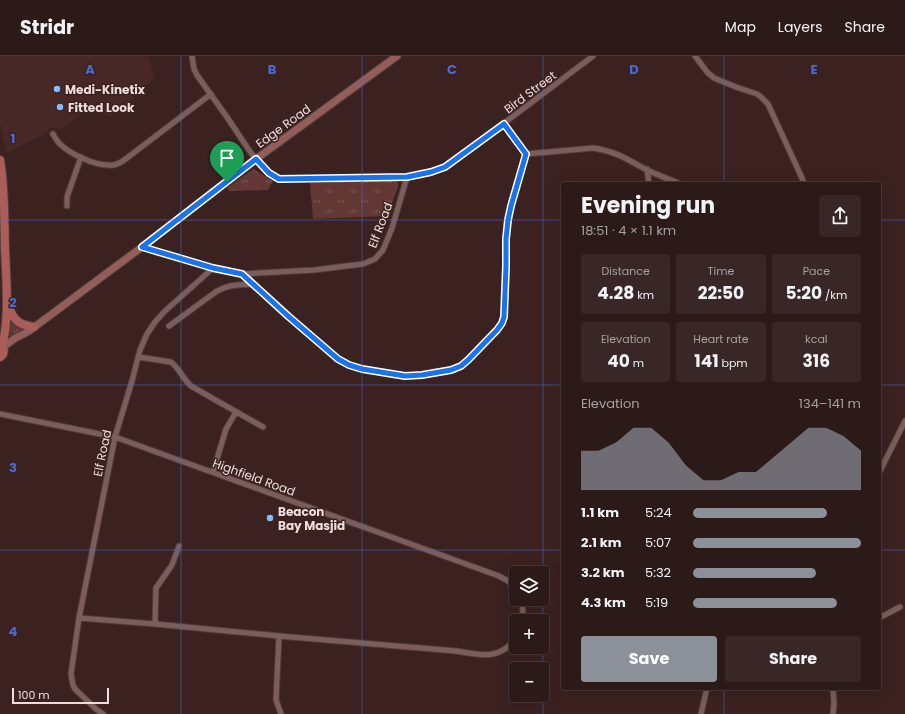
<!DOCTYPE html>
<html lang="en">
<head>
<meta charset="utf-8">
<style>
  :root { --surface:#2c1a19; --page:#382726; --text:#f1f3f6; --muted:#a6a1a2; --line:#483838; --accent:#8c9099 }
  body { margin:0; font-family:Poppins,sans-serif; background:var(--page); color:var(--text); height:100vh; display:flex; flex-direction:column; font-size:15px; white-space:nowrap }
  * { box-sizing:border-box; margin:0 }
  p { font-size:13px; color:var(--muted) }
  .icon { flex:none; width:22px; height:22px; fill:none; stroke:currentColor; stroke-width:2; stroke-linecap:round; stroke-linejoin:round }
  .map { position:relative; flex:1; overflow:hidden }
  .details { position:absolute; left:561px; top:126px; width:320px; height:508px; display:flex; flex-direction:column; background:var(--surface); border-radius:4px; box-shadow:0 4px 16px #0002,0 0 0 1px var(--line) }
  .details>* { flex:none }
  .buttons { position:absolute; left:509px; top:510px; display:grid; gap:8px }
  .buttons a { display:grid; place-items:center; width:40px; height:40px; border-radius:4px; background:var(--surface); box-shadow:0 4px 16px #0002,0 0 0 1px var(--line); font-size:20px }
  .scale { position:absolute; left:12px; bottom:10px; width:97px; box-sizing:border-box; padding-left:4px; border:2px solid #eedddb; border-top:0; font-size:11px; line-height:14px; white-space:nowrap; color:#eedddb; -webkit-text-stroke:3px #3b2221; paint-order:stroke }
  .pin { position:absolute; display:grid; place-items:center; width:34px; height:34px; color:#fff; margin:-41px -17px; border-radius:50% 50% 50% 0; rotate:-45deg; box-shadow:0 0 4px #0007 }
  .pin .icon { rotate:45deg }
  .round { display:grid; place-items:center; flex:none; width:42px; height:42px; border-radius:4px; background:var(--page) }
  .overview { display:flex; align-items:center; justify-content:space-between; height:68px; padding:0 20px }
  h1 { font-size:22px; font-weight:700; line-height:30px }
  .figures { display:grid; grid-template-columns:repeat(3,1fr); gap:6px; height:68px; padding:4px 20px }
  .figures div { display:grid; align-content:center; border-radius:4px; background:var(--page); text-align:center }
  .figures b { font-size:17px; font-weight:700 }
  .figures small { font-size:11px; font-weight:400 }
  .figures p { font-size:11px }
  .chart { height:112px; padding:8px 20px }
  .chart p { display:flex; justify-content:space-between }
  .chart svg { width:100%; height:72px; margin-top:4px; fill:var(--accent); opacity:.7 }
  .action { display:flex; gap:8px; margin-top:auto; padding:8px 20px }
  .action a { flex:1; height:46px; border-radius:4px; background:var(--accent); color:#fff; font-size:16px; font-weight:700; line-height:46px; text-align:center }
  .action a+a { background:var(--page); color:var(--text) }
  ul { padding:0 20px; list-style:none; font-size:13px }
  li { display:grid; grid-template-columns:64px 48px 1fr; align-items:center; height:30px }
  li i { height:10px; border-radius:5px; background:var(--accent) }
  header { display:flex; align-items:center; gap:24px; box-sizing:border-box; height:56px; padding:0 20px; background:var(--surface); border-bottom:1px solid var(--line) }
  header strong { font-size:19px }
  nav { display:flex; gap:22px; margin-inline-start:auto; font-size:14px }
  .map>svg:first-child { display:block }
  .built { fill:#482826 }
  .grass { fill:url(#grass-tufts) }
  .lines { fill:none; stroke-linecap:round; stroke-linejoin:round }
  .street-casing { stroke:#523d3c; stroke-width:7 }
  .secondary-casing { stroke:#523d3c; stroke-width:9 }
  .primary-casing { stroke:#523d3c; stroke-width:10 }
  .street { stroke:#7b5e5b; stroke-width:5 }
  .secondary { stroke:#925d5a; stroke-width:7 }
  .primary { stroke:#aa5d59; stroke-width:8 }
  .route-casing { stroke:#fff; stroke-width:8 }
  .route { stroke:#1a73e8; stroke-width:5 }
  .grid { fill:none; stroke:#476bd9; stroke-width:1; stroke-opacity:0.55 }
  .poi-dot { fill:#84bcfb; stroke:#3b2221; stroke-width:1.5 }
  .labels { text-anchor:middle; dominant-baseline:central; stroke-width:3; stroke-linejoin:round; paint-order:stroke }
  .poi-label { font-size:12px; font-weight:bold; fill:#eedddb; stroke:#3b2221; text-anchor:start }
  .street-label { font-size:12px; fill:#eedddb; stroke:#3b2221 }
  .grid-label { font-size:13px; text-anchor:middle; font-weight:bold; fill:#476bd9; stroke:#3b2221; stroke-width:3; stroke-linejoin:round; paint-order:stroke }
</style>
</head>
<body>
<header>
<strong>Stridr</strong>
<nav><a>Map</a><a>Layers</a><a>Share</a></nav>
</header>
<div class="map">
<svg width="905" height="658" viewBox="0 0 905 658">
  <defs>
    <pattern id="grass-tufts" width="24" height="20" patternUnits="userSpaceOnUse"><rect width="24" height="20" fill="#623734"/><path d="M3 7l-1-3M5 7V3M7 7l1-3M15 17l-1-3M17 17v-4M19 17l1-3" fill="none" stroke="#795451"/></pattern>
  </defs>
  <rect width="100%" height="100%" fill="#3b2221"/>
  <path class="built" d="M 0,0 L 149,0 L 151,11 L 155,22 L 111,61 L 91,52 L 59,74 L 58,72 L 54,71 L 50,72 L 46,77 L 6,97 L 0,68 Z"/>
  <path class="grass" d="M 253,113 L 273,125 L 268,134 L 229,135 L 227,132 Z
    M 395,124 L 398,126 L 398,131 L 387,160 L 313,163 L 310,127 Z
    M 11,263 L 18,271 L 24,272 L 25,273 L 11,280 L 8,280 L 9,264 Z"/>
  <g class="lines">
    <defs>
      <path id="street" d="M 192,0 L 194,13 L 197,19 C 208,35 220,51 231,67 C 242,83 261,117 279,123 L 407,121 L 423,118 L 436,114 L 445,111 L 463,98 L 593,0
        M 695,0 L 707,16 L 714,22 L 736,31 L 757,38 L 761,41 L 768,48 L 802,122 L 804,128
        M 504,68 L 526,98 L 593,92 C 615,95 627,103 645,113 C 657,119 669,123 680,128
        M 53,78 C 55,82 57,85 60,88 C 70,98 94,109 108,109 C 113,110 118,108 123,105 L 211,38
        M 647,113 L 649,128
        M 67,150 L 67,141 L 81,101
        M 142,191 L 213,212 L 242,218 L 314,214 L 363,208 L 375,203 L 383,194 L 392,172 L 407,121
        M 242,218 L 288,260 L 342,306 L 349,309 L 362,313 L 395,319 L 405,320 L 422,319 L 436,317 L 451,314 L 461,310 L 478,295 L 497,274 L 502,267 L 504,261 L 506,210 L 506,183 L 508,164 L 511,150 L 526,98
        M 169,270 L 217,235 C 230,228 238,229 253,228
        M 138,301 L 171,306 C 179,312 183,323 191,330 L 263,371
        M 0,358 L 115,381 L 499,520 L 508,525 L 516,532
        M 213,416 L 226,373 L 236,356
        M 879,417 L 905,365
        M 522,543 L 523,559 L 522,565
        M 79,562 L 155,568 L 279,580 L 456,595 C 481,599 499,605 516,582
        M 879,562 L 900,551
        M 155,568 L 156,532 L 172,509 L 179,490
        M 279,580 L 276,644 L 281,658
        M 833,632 L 834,647 L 833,658
        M 103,658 L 96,653 L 75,633 L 73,629 L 71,618 L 79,562 L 115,381 L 132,325 L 140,294 L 147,278 L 155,266 L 165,255 L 213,212
        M 701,658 L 707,632"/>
      <path id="secondary" d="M 3,291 L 14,283 L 29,275 L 142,191 L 256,103 L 397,0"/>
      <path id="primary" d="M 0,104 C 5,133 4,163 5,192 C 6,222 10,261 2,290
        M 8,247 C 12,263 18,269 34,271
        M 0,289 C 5,292 5,298 0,301"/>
    </defs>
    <use href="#street" class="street-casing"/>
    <use href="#secondary" class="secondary-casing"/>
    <use href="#primary" class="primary-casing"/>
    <use href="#street" class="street"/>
    <use href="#secondary" class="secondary"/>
    <use href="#primary" class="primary"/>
  </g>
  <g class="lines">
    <defs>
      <path id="route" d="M 504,68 L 526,98 L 511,150 L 508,164 L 506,183 L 506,210 L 504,261 L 502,267 L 497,274 L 468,304 L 461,310 L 451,314 L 422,319 L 405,320 L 362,313 L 349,309 L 338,303 L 288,260 L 242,218 L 213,212 L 142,191 L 256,103 L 269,117 L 279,123 L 407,121 L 431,116 L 445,111 Z"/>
    </defs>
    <use href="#route" class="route-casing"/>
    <use href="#route" class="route"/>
  </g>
  <path class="grid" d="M 181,0 L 181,658M 362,0 L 362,658M 543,0 L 543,658M 724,0 L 724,128M 0,164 L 563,164M 879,164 L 905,164M 0,329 L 563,329M 879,329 L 905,329M 0,494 L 563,494M 879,494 L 905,494M 724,632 L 724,658"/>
  <g class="poi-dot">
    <circle cx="57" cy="33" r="4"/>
    <circle cx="60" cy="51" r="4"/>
    <circle cx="270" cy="462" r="4"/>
  </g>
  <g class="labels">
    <g class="poi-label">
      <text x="65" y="33">Medi-Kinetix</text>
      <text x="68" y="51">Fitted Look</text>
      <text x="278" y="455">Beacon<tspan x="278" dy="14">Bay Masjid</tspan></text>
    </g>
    <g class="street-label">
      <text transform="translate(530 36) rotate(-37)">Bird Street</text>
      <text transform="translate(283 70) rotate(-36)">Edge Road</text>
      <text transform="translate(380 169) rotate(-69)">Elf Road</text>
      <text transform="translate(102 397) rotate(-78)">Elf Road</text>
      <text transform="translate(254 421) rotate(20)">Highfield Road</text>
    </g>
  </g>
  <g class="grid-label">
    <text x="90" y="18">A</text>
    <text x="272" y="18">B</text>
    <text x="452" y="18">C</text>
    <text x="634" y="18">D</text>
    <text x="814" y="18">E</text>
    <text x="13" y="87">1</text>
    <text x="13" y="251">2</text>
    <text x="13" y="416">3</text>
    <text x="13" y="580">4</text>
  </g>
</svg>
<div class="buttons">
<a><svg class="icon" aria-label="layers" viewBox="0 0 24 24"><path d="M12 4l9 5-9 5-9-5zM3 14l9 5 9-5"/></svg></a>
<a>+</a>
<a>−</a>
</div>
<div class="scale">100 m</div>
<div class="pin" style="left:227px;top:126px;background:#1e9e55"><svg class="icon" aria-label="arrive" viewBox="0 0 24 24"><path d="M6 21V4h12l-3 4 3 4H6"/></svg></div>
<section class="details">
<div class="overview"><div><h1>Evening run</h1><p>18:51 · 4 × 1.1 km</p></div><a class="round"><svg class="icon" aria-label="share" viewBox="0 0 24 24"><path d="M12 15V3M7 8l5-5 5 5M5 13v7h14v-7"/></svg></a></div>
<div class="figures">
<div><p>Distance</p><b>4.28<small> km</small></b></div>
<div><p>Time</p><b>22:50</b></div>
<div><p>Pace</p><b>5:20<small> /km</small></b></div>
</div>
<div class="figures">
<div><p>Elevation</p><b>40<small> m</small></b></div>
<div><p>Heart rate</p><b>141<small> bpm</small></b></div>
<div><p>kcal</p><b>316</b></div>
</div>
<div class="chart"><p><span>Elevation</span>134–141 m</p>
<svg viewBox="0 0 160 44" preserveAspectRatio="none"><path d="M0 44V20L10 20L20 15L30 6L40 6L50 15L60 29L70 38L80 38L90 33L100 33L110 24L120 15L130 6L140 6L150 11L160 20V44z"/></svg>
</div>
<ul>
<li><b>1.1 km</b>5:24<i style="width:80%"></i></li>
<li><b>2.1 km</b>5:07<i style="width:100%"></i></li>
<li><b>3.2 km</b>5:32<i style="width:73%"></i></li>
<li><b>4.3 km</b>5:19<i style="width:86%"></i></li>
</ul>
<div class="action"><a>Save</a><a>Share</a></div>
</section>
</div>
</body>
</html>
